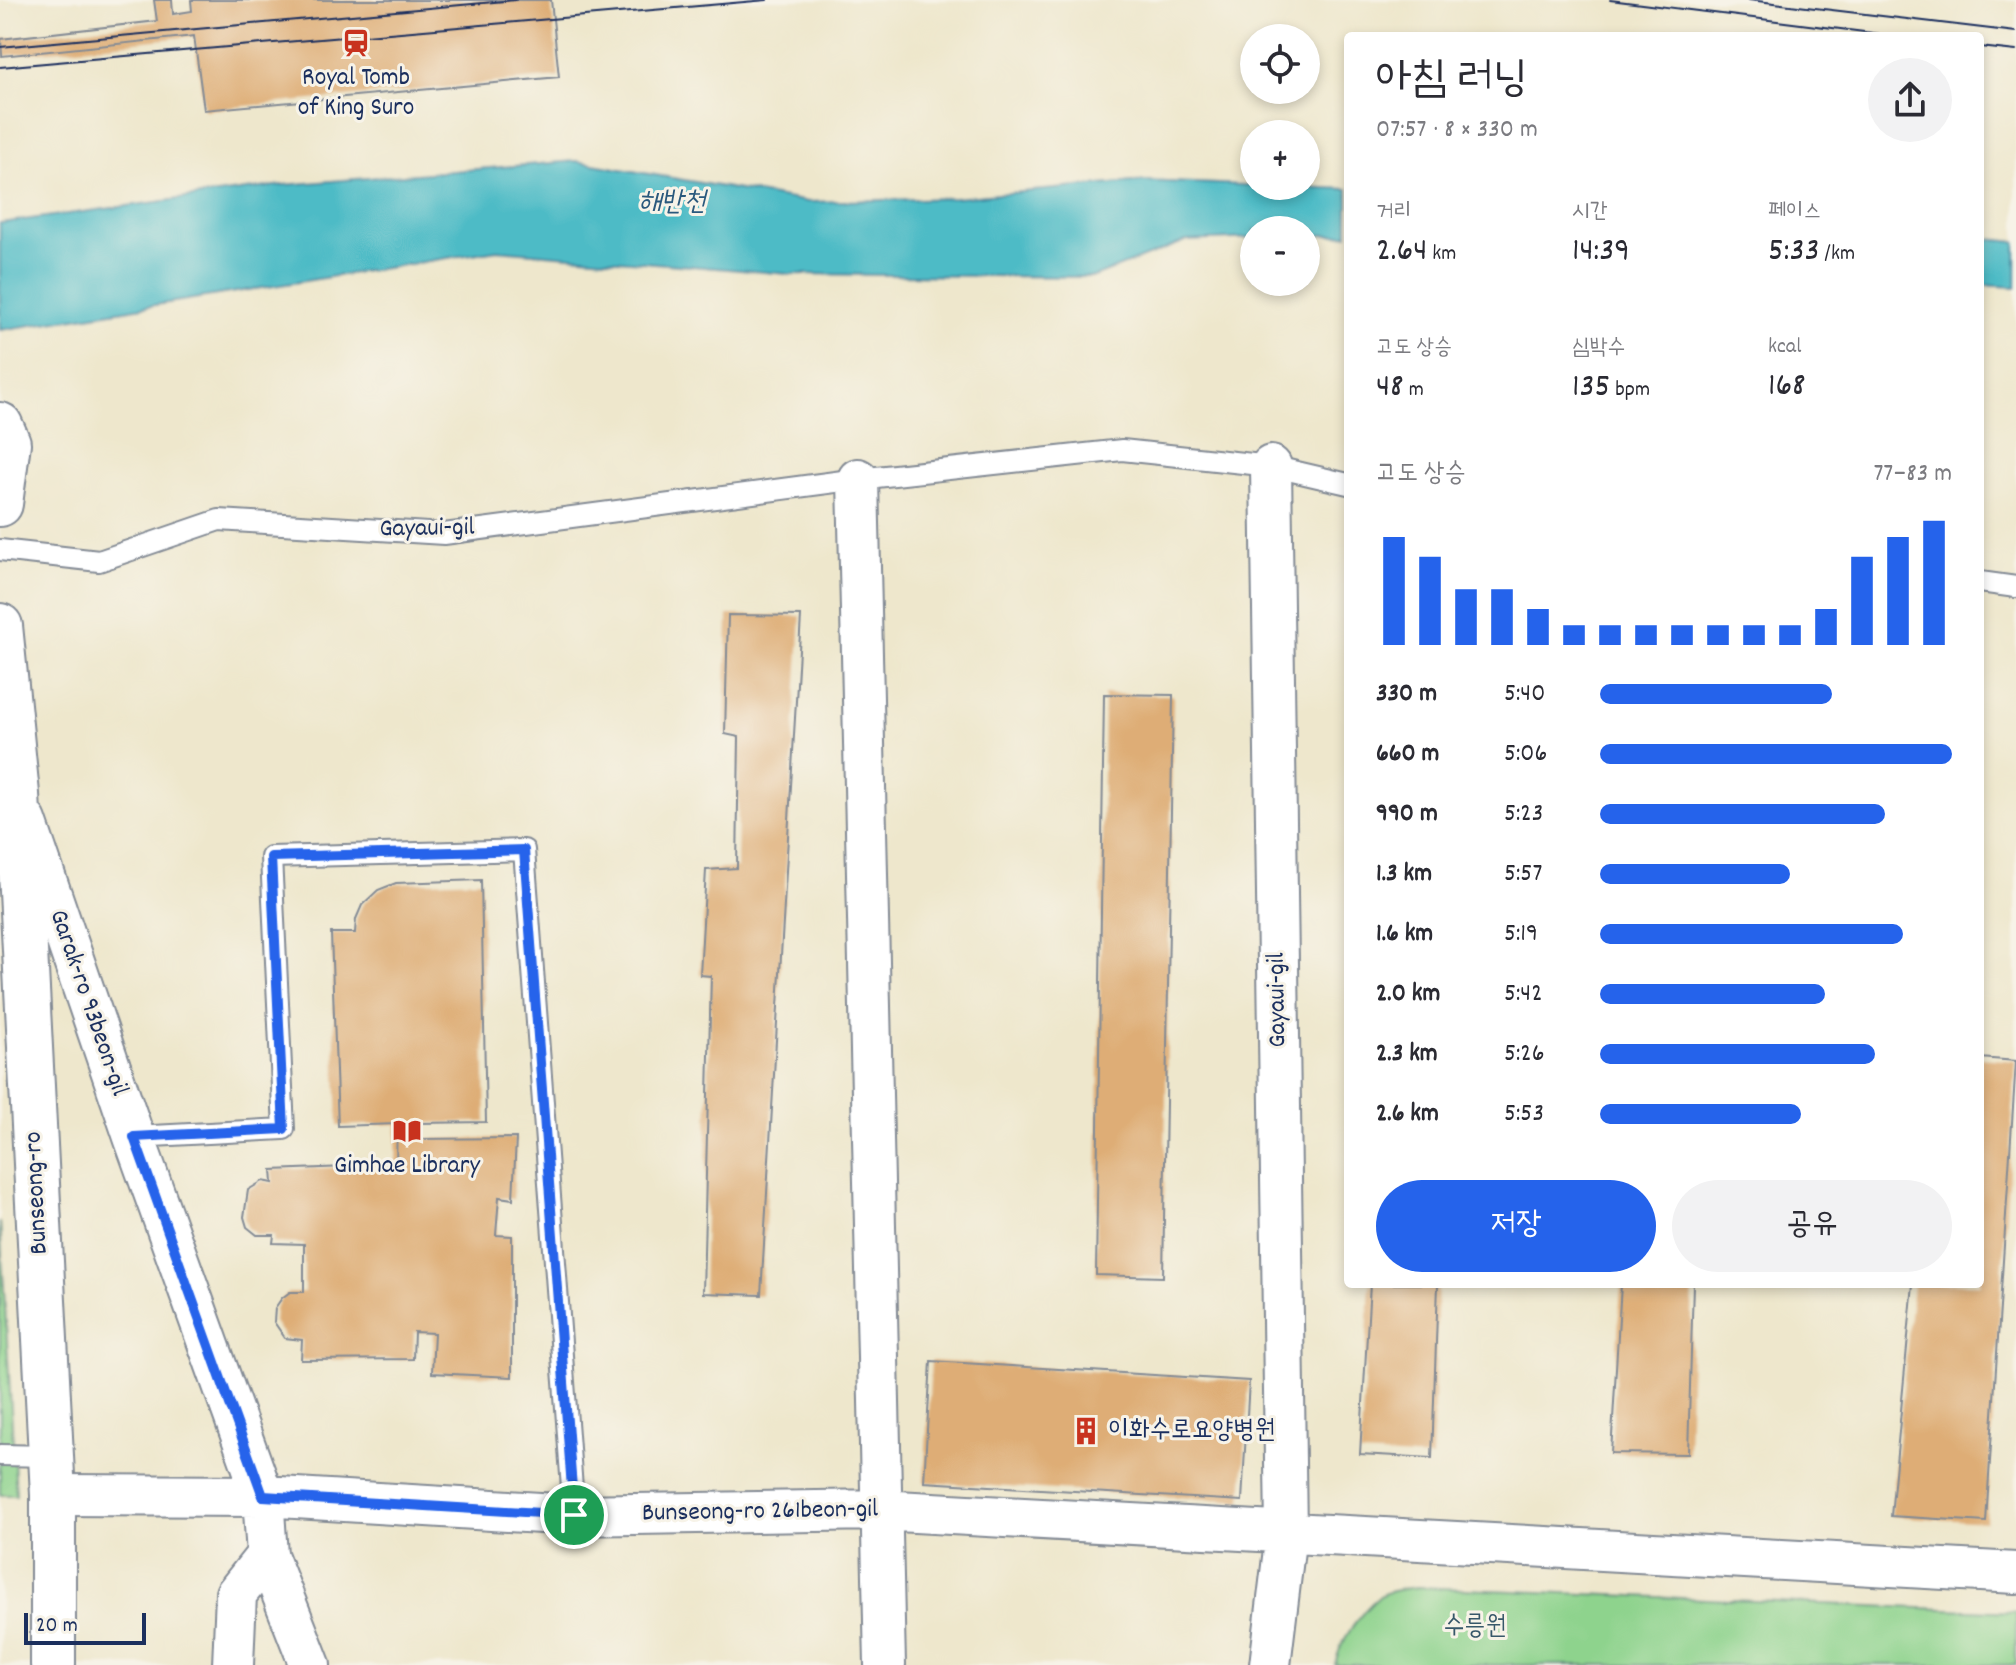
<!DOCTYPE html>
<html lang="ko">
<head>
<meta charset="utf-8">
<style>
  :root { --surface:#fff; --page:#f2f2f3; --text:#2b2b33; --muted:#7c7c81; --accent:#2563eb }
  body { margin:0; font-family:Dekko,"Poor Story",sans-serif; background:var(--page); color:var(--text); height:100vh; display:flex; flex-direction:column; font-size:30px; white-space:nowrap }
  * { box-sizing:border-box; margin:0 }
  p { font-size:26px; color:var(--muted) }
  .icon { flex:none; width:44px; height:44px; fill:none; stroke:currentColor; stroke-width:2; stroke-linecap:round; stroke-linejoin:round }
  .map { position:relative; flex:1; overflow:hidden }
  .drawer { position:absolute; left:1344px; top:32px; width:640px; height:1256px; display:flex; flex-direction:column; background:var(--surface); border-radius:8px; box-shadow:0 4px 12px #0003 }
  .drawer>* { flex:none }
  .buttons { position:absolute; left:1240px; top:24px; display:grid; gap:16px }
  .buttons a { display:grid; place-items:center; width:80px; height:80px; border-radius:50%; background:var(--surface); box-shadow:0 4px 12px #0003; font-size:40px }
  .scale { position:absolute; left:24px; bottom:20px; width:122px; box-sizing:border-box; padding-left:8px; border:4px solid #1b2f5e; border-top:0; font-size:22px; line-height:28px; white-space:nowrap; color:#1b2f5e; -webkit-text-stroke:6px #f7f3e8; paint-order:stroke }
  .pin { position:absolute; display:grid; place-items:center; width:68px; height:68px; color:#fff; margin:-34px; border:4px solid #fff; border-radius:50%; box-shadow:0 2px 8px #0007 }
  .round { display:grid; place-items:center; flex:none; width:84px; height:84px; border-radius:42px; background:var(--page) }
  .head { display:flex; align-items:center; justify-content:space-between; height:136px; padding:0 32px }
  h1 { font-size:44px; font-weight:600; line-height:60px }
  .metrics { display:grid; grid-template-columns:repeat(3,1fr); gap:12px; height:136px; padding:8px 32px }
  .metrics div { display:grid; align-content:center }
  .metrics b { font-size:34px; font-weight:600 }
  .metrics small { font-size:22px; font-weight:400 }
  .metrics p { font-size:22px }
  .chart { height:224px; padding:16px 32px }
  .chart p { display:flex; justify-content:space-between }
  .chart svg { width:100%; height:144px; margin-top:8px; stroke:var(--accent); stroke-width:6 }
  .primary-button { display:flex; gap:16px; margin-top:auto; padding:16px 32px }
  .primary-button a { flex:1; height:92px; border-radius:48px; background:var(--accent); color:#fff; font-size:32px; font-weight:600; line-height:92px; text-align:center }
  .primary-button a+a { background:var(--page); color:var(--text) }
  ul { padding:0 32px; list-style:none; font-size:26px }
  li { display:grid; grid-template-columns:128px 96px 1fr; align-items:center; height:60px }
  li i { height:20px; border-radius:10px; background:var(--accent) }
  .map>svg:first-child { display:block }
  .green { fill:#8ed38d; stroke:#548176; stroke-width:2 }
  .water { fill:#4dbbc6; stroke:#347592; stroke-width:2 }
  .building { fill:#dead76 }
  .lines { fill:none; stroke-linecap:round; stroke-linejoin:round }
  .service-casing { stroke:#848b95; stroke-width:24 }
  .minor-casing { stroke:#848b95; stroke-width:44 }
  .secondary-casing { stroke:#848b95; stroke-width:48 }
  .service { stroke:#fff; stroke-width:20 }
  .minor { stroke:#fff; stroke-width:40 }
  .secondary { stroke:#fff; stroke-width:44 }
  .tram { stroke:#1b2f5e; stroke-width:2 }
  .route-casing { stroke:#fff; stroke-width:16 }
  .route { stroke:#2563eb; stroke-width:10 }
  .labels { text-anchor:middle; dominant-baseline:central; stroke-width:6; stroke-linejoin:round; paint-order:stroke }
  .poi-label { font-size:26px; fill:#1b2f5e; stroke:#f7f3e8 }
  .street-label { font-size:26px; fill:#1b2f5e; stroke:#f7f3e8 }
  .park-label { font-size:26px; fill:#38586a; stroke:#f7f3e8 }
  .water-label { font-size:28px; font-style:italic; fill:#2a597d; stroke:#f7f3e8 }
</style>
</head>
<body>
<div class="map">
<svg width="2016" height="1665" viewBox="0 0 2016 1665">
  <rect width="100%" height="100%" fill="#f7f3e8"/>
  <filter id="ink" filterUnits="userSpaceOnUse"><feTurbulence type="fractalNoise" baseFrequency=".0125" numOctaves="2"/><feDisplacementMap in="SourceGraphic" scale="16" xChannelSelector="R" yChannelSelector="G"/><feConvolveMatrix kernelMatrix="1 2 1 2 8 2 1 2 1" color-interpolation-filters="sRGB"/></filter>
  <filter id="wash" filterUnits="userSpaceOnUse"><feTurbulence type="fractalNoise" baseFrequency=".006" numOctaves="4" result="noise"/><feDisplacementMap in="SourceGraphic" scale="32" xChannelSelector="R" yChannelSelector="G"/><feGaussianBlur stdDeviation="1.8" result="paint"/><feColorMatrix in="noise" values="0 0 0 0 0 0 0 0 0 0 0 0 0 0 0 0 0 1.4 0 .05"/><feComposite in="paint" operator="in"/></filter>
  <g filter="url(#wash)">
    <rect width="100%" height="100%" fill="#eee7cc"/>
    <path class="green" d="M 0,1222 L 16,1495 L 0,1495 Z
      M 1417,1587 L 2016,1612 L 2016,1665 L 1335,1665 C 1339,1642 1361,1611 1380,1596 C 1388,1590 1406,1589 1417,1587 Z"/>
    <path class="water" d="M 576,161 L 808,202 L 955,198 L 1144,181 L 1348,189 L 1348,234 L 1306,236 L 1306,230 L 1254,230 L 1254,238 L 1186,241 L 1094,277 L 789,274 L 497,250 L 0,330 L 0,223 L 283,185 Z
      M 1980,238 L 2016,242 L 2016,287 L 1980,285 Z"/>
    <g id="blocks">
      <path class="building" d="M 154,0 L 172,0 L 173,14 L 192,11 L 191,0 L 551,0 L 559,77 L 204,110 L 194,36 L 2,56 L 1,39 L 157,21 Z
        M 728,615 L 801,616 L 761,1295 L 703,1293 L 711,976 L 700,975 L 706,870 L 737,868 L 739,737 L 725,734 Z
        M 1104,694 L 1173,695 L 1163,1277 L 1096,1275 Z
        M 481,880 L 486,1122 L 418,1123 L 418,1139 L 516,1138 L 513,1199 L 499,1197 L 496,1235 L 512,1236 L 512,1377 L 432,1373 L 434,1333 L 414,1332 L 413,1359 L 301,1360 L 302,1340 L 285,1338 L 274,1322 L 275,1308 L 282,1298 L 290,1292 L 304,1292 L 304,1244 L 273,1243 L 274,1235 L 257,1235 L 247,1227 L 244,1217 L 248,1190 L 263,1181 L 273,1183 L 272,1170 L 396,1165 L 397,1124 L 338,1126 L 331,933 L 355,933 L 356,919 L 362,905 L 378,890 L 396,883 Z
        M 1980,1058 L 2016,1061 L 1986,1522 L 1891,1516 L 1913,1284 L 1980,1284 Z
        M 1370,1284 L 1438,1284 L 1432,1458 L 1360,1454 Z
        M 1621,1284 L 1693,1284 L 1688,1454 L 1611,1453 Z
        M 931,1361 L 1249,1381 L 1242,1501 L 924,1482 Z"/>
    </g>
  </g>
  <g filter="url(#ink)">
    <use href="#blocks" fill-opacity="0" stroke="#848b95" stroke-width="2"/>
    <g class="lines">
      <defs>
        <path id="service" d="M 0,550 L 99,561 L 219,520 L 444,534 L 858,479 L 1122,450 L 1271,466 L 1348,484
          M 1980,582 L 2016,587
          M 134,1137 L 284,1129 L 271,857 L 524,850 L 574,1515
          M 0,1455 L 51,1456"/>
        <path id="minor" d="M 858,479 L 885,1665
          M 26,821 L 134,1137 L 263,1496 L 267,1555 L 310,1665
          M 53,1495 L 263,1496 L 574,1515 L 879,1510 L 2016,1573
          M 233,1665 L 236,1594 L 267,1555
          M 1270,1665 L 1286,1533 L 1271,466"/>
        <path id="secondary" d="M 0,425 L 8,443 L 0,504
          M 0,626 L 17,794 L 53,1495 L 53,1665"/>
      </defs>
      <use href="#service" class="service-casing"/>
      <use href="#minor" class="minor-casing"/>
      <use href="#secondary" class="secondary-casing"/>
      <use href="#service" class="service"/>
      <use href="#minor" class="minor"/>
      <use href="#secondary" class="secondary"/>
      <path class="tram" d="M 1610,0 L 1896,36
        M 1749,0 L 2016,32
        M 0,47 L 516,0
        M 1980,47 L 2016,51
        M 0,67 L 767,0"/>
    </g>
  </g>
  <g class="lines" filter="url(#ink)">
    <defs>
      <path id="route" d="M 524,850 L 574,1515 L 263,1496 L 134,1137 L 284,1129 L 271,857 Z"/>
    </defs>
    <use href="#route" class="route-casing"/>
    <use href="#route" class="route"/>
  </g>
  <defs>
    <symbol id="station-bare" viewBox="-9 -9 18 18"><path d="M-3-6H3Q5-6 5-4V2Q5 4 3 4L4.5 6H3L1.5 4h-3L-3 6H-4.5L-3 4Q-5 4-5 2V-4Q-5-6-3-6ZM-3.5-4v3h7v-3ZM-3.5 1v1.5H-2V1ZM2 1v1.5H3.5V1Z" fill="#c8321e" stroke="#f7f3e8" stroke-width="2.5" paint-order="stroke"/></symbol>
    <symbol id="library-bare" viewBox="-9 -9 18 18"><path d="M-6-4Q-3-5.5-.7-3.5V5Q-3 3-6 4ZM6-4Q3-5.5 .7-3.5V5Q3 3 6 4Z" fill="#c8321e" stroke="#f7f3e8" stroke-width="2.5" paint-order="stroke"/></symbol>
    <symbol id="building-bare" viewBox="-9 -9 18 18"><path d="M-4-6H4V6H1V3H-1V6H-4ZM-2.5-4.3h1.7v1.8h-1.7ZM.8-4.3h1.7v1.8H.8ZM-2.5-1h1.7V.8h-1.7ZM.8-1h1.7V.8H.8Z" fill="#c8321e" stroke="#f7f3e8" stroke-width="2.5" paint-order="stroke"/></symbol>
  </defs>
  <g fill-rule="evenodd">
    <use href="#station-bare" x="336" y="23" width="40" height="40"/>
    <use href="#library-bare" x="387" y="1111" width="40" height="40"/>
    <use href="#building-bare" x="1066" y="1411" width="40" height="40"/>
  </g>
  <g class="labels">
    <g class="poi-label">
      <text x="356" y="78">Royal Tomb<tspan x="356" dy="30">of King Suro</tspan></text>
      <text x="407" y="1166">Gimhae Library</text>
      <text x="1108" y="1431" text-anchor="start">이화수로요양병원</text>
    </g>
    <g class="street-label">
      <text transform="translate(427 529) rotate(-1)">Gayaui-gil</text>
      <text transform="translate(1278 1000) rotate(-91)">Gayaui-gil</text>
      <text transform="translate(88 1003) rotate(71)">Garak-ro 93beon-gil</text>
      <text transform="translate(37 1193) rotate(-93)">Bunseong-ro</text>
      <text transform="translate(760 1512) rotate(-1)">Bunseong-ro 261beon-gil</text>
    </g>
    <g class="park-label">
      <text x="1475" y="1627">수릉원</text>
    </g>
    <g class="water-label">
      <text x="672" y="204">해반천</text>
    </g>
  </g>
</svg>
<div class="buttons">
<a><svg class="icon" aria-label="locate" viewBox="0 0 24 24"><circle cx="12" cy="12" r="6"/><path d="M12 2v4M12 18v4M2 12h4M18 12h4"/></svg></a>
<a>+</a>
<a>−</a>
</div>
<div class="scale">20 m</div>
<div class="pin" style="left:574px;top:1515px;background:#1e9e55"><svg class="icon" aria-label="arrive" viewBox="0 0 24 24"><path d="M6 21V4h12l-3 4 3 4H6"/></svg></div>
<section class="drawer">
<div class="head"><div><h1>아침 러닝</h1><p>07:57 · 8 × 330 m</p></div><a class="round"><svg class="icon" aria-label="share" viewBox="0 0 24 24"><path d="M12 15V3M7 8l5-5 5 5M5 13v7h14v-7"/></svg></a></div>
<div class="metrics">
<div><p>거리</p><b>2.64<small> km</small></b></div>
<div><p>시간</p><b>14:39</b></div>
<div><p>페이스</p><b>5:33<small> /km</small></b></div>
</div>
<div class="metrics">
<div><p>고도 상승</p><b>48<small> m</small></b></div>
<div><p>심박수</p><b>135<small> bpm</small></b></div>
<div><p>kcal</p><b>168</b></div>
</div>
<div class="chart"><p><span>고도 상승</span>77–83 m</p>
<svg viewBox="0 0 160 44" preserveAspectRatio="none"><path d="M5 44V11M15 44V17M25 44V27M35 44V27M45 44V33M55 44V38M65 44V38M75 44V38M85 44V38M95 44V38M105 44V38M115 44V38M125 44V33M135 44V17M145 44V11M155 44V6"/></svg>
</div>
<ul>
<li><b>330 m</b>5:40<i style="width:66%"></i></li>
<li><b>660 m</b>5:06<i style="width:100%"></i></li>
<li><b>990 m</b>5:23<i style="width:81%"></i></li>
<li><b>1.3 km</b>5:57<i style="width:54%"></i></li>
<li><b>1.6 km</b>5:19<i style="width:86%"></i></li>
<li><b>2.0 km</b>5:42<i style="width:64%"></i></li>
<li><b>2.3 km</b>5:26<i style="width:78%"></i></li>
<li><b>2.6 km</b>5:53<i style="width:57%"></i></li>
</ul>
<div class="primary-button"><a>저장</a><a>공유</a></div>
</section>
</div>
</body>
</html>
